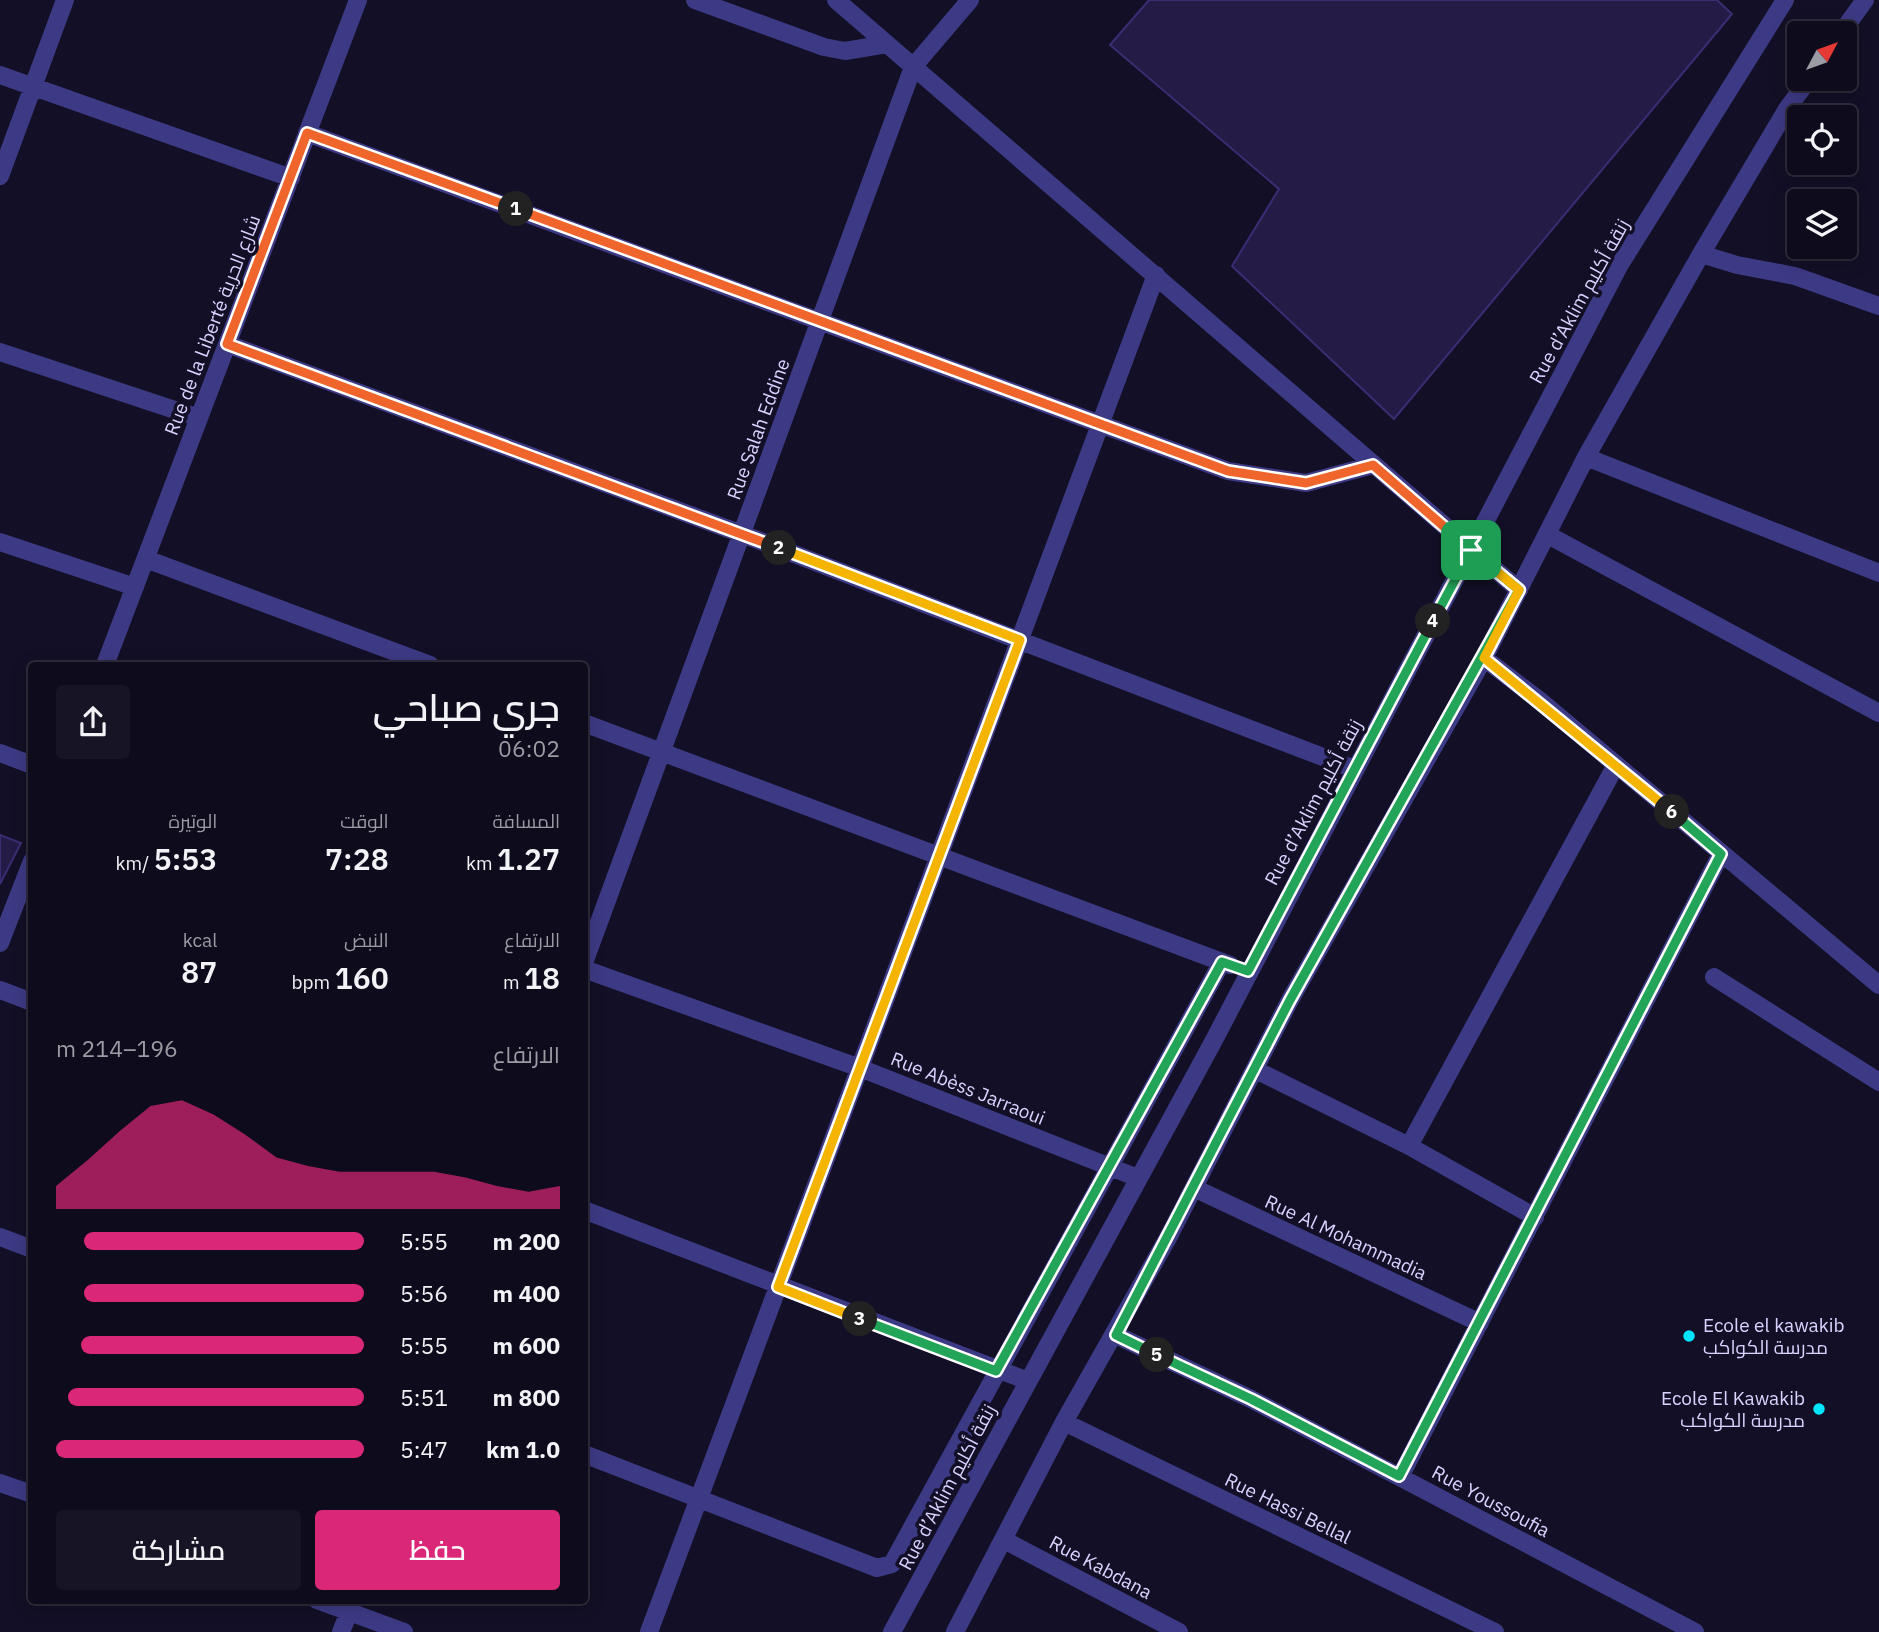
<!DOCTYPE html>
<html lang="ar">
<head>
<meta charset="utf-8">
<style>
  :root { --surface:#0e0b1c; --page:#171425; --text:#f1f3f6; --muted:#9b9ba3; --line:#2e2b3b; --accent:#db2777 }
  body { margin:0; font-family:"IBM Plex Sans",Cairo,sans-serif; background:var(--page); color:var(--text); direction:rtl; height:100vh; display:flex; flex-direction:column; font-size:26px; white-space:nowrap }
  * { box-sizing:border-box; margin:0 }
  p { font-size:23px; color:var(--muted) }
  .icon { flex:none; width:38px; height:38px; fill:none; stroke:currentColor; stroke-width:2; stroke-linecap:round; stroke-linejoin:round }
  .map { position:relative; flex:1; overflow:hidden; direction:ltr }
  .sheet { position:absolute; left:28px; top:662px; width:560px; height:942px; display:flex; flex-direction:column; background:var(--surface); border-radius:7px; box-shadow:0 4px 18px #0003,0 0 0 2px var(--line); direction:rtl }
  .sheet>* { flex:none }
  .needle { width:46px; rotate:49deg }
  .buttons { position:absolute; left:1787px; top:21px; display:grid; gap:14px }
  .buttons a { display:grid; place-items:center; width:70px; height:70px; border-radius:7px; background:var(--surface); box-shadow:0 4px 18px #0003,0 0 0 2px var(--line); font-size:35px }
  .pin { position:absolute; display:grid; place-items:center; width:60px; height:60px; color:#fff; margin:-30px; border-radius:14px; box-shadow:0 4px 10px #0006 }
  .km { position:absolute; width:35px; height:35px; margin:-18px; border-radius:50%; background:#222; color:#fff; font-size:19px; line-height:35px; text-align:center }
  .round { display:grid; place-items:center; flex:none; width:74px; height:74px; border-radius:7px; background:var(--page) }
  .overview { display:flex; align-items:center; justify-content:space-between; height:119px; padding:0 28px }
  h1 { font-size:38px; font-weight:600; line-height:52px }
  .stats { display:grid; grid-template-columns:repeat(3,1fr); gap:10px; height:119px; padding:7px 28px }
  .stats div { display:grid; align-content:center }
  .stats b { font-size:30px; font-weight:600 }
  .stats small { font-size:19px; font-weight:400 }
  .stats p { font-size:19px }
  .chart { height:196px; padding:14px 28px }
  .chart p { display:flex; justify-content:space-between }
  .chart svg { width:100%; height:126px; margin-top:7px; fill:var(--accent); opacity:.7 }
  .action { display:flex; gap:14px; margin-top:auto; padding:14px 28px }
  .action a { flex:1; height:80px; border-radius:7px; background:var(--accent); color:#fff; font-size:28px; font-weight:600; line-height:80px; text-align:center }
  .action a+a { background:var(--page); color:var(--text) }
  ul { padding:0 28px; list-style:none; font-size:23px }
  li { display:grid; grid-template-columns:112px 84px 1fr; align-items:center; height:52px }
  li i { height:18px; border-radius:9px; background:var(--accent) }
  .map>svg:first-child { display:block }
  .building { fill:#241b47; stroke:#3b2d73; stroke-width:2 }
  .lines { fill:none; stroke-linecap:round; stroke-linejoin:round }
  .minor { stroke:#3d3a85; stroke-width:18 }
  .split-1-casing { stroke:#fff; stroke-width:14 }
  .split-2-casing { stroke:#fff; stroke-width:14 }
  .split-3-casing { stroke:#fff; stroke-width:14 }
  .split-4-casing { stroke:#fff; stroke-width:14 }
  .split-5-casing { stroke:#fff; stroke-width:14 }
  .split-6-casing { stroke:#fff; stroke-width:14 }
  .split-7-casing { stroke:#fff; stroke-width:14 }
  .split-1 { stroke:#f0652b; stroke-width:9 }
  .split-2 { stroke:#f0652b; stroke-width:9 }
  .split-3 { stroke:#f5b400; stroke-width:9 }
  .split-4 { stroke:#22a559; stroke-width:9 }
  .split-5 { stroke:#22a559; stroke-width:9 }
  .split-6 { stroke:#22a559; stroke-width:9 }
  .split-7 { stroke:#f5b400; stroke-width:9 }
  .poi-dot { fill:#00e5ff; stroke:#130f26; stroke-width:2.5 }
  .labels { text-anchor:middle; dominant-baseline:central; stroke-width:7; stroke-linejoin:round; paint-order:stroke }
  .street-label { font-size:19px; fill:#d9d4ff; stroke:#130f26 }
  .poi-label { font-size:19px; fill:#d9d4ff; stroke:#130f26; text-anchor:start }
</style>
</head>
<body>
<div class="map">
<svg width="1879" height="1632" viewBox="0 0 1879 1632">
  <rect width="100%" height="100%" fill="#130f26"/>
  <path class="building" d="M 1149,0 L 1717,0 L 1732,14 L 1394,419 L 1232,266 L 1279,189 L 1110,45 Z
    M 0,835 L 21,843 L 0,884 Z"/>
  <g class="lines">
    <path class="minor" d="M 695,0 L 824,47 L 845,51 L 887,44
      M 836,0 L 1519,590
      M 1841,33 L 1865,0
      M 0,75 L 291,178
      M 307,133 L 1228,471 L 1306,483 L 1373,465
      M 0,176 L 65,0
      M 1701,254 L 1737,265 L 1795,276 L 1879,306
      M 227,344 L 742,534 L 1354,769
      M 0,352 L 199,418
      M 1586,457 L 1879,573
      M 1548,535 L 1879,713
      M 0,542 L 135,587
      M 146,559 L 430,665
      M 1484,658 L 1539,700 L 1879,985
      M 105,665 L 358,0
      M 584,723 L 1230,965
      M 0,753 L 32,765
      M 0,943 L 32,861
      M 584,963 L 913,67 L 970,0
      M 584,969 L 860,1068 L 1138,1178
      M 1714,977 L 1879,1082
      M 0,990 L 32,1002
      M 1256,1070 L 1409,1146 L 1535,1217
      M 1409,1146 L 1616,765
      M 1194,1188 L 1480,1323
      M 584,1210 L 1028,1381
      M 0,1237 L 32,1249
      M 1116,1335 L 1251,1399 L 1695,1632
      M 1064,1422 L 1495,1632
      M 584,1454 L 877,1568 L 892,1564 L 1222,962
      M 1400,1477 L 1721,854
      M 0,1483 L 32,1494
      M 1004,1540 L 1179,1632
      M 317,1600 L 404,1632
      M 341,1632 L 354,1600
      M 649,1632 L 1156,275
      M 892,1632 L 1213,1042 L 1619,266 L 1785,0
      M 955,1632 L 1064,1422 L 1169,1236 L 1290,1000 L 1484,658 L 1586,457 L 1701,254 L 1787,109 L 1809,79"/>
  </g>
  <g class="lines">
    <defs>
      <path id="split-1" d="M 516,209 L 1228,471 L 1306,483 L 1373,465 L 1471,550"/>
      <path id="split-2" d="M 516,209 L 307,133 L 227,344 L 779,548"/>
      <path id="split-3" d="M 779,548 L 1020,640 L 778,1287 L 860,1319"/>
      <path id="split-4" d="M 860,1319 L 996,1371 L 1222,962 L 1248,971 L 1433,621"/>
      <path id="split-5" d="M 1157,1355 L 1116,1335 L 1290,1000 L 1519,590 L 1471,550 L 1433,621"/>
      <path id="split-6" d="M 1157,1355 L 1251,1399 L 1399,1476 L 1721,854 L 1672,812"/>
      <path id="split-7" d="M 1471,550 L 1519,590 L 1484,658 L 1672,812"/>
    </defs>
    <use href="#split-1" class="split-1-casing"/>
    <use href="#split-2" class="split-2-casing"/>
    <use href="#split-3" class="split-3-casing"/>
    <use href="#split-4" class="split-4-casing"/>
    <use href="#split-5" class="split-5-casing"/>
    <use href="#split-6" class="split-6-casing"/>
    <use href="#split-7" class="split-7-casing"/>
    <use href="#split-1" class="split-1"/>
    <use href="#split-2" class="split-2"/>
    <use href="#split-3" class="split-3"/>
    <use href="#split-4" class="split-4"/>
    <use href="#split-5" class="split-5"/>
    <use href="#split-6" class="split-6"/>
    <use href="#split-7" class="split-7"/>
  </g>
  <g class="poi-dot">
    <circle cx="1689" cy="1336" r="7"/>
    <circle cx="1819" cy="1409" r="7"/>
  </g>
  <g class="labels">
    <g class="street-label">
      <text transform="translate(1579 301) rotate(-61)">Rue d’Aklim زنقة أكليم</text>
      <text transform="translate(212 325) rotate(-69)">Rue de la Liberté شارع الحرية</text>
      <text transform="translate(758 429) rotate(-70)">Rue Salah Eddine</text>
      <text transform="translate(1313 802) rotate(-62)">Rue d’Aklim زنقة أكليم</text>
      <text transform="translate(968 1088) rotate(22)">Rue Abèss Jarraoui</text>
      <text transform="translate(1346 1237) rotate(25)">Rue Al Mohammadia</text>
      <text transform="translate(947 1487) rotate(-62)">Rue d’Aklim زنقة أكليم</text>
      <text transform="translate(1491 1501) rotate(28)">Rue Youssoufia</text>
      <text transform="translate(1288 1508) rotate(26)">Rue Hassi Bellal</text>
      <text transform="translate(1101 1567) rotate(28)">Rue Kabdana</text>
    </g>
    <g class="poi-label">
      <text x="1703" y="1325">Ecole el kawakib<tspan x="1703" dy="22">مدرسة الكواكب</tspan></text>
      <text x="1805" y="1398" text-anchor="end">Ecole El Kawakib<tspan x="1805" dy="22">مدرسة الكواكب</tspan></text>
    </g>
  </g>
</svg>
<div class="buttons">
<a><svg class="needle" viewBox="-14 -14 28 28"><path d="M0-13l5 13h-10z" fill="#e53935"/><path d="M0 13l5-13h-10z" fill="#9b9ba3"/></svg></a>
<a><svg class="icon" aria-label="locate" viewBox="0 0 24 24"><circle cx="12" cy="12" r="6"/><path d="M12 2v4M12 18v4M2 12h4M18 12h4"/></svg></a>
<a><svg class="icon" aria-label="layers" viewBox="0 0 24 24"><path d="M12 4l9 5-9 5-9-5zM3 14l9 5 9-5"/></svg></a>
</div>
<div class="pin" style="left:1471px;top:550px;background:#1e9e55"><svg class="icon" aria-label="arrive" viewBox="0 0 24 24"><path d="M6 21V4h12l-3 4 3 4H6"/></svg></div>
<b class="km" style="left:516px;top:209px">1</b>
<b class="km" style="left:779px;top:548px">2</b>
<b class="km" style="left:860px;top:1319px">3</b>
<b class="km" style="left:1433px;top:621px">4</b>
<b class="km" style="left:1157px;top:1355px">5</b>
<b class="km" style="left:1672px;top:812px">6</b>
<section class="sheet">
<div class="overview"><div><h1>جري صباحي</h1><p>06:02</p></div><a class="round"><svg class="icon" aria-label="share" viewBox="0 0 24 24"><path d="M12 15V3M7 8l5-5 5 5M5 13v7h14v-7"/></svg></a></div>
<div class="stats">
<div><p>المسافة</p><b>1.27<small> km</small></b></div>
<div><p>الوقت</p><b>7:28</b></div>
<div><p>الوتيرة</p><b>5:53<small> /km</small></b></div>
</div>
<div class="stats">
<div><p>الارتفاع</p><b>18<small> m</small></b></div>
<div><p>النبض</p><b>160<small> bpm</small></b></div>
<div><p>kcal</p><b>87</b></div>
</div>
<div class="chart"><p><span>الارتفاع</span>196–214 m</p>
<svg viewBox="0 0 160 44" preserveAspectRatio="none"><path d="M0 44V36L10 27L20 17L30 8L40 6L50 11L60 18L70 26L80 29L90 31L100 31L110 31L120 31L130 33L140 36L150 38L160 36V44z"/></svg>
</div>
<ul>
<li><b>200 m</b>5:55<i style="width:91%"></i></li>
<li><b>400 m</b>5:56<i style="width:91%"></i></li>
<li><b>600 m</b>5:55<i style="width:92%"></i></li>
<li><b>800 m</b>5:51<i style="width:96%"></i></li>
<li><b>1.0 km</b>5:47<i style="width:100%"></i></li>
</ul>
<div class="action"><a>حفظ</a><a>مشاركة</a></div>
</section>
</div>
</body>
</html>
